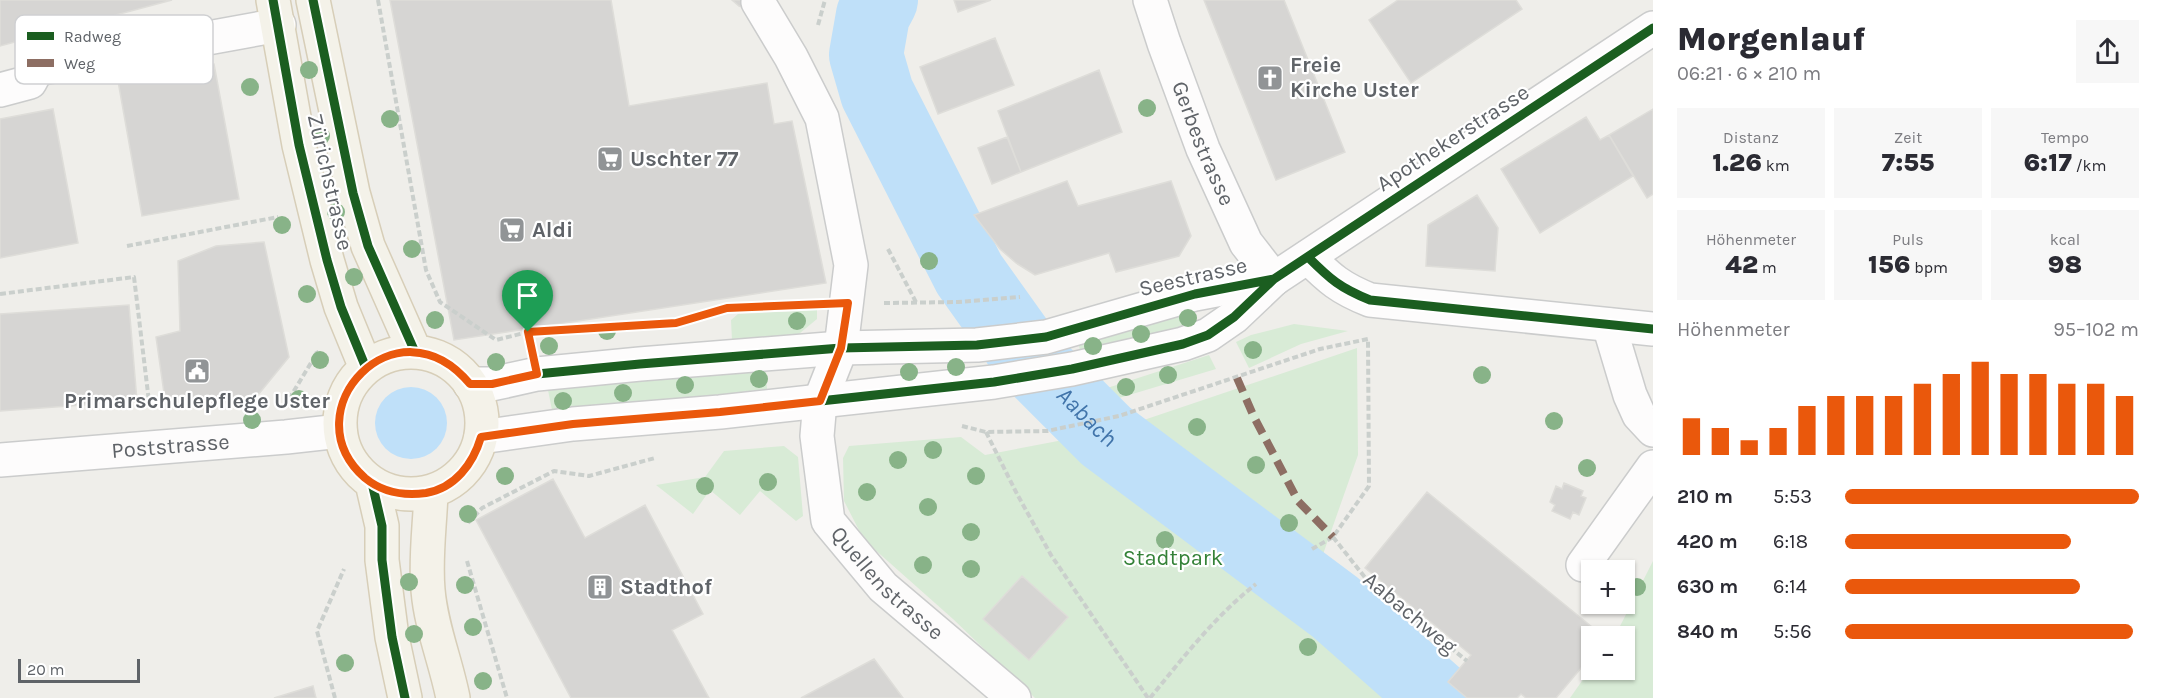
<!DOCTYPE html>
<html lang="de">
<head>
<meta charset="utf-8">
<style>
  :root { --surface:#fff; --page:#f7f7f7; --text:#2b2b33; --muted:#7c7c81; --accent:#ea580c }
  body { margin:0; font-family:Karla,sans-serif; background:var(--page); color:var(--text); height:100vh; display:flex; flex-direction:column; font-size:22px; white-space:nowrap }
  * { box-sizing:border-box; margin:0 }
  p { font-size:20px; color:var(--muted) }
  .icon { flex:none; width:33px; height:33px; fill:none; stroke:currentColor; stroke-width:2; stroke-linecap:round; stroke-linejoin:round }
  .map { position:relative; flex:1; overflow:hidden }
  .side { display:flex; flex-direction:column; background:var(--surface); width:510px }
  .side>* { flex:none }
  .controls { position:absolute; left:1581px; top:560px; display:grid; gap:12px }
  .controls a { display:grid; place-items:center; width:54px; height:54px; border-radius:0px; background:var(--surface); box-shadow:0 2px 4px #0004; font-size:30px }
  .scale { position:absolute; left:18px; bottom:15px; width:122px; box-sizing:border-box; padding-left:6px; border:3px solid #5f6368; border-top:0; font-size:16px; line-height:21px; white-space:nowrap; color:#5f6368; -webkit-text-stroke:4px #fff; paint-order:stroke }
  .pin { position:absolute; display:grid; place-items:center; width:51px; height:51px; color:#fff; margin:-62px -26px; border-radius:50% 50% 50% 0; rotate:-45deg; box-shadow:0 0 6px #0007 }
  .pin .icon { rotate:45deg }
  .round { display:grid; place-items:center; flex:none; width:63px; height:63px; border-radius:0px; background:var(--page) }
  .head { display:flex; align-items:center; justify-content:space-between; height:102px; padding:0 24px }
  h1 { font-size:33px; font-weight:800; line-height:45px }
  .stats { display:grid; grid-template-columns:repeat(3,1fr); gap:9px; height:102px; padding:6px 24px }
  .stats div { display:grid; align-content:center; border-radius:0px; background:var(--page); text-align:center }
  .stats b { font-size:26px; font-weight:800 }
  .stats small { font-size:16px; font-weight:400 }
  .stats p { font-size:16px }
  .chart { height:168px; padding:12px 24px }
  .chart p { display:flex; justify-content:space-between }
  .chart svg { width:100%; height:108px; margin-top:6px; stroke:var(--accent); stroke-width:6 }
  ul { padding:0 24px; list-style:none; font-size:20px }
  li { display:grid; grid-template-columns:96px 72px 1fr; align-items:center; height:45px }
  li i { height:15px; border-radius:8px; background:var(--accent) }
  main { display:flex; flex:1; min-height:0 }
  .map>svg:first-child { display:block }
  .green { fill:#d8ebd6 }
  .water { fill:#bfe0f9 }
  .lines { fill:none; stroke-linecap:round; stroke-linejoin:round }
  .river { stroke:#bfe0f9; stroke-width:74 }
  .building { fill:#d6d5d3; stroke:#deddd9; stroke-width:1.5 }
  .minor-casing { stroke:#cbcccc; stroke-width:36 }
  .major-casing { stroke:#d7ceb8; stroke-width:36 }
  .path { stroke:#cacfcc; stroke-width:4; stroke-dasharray:6 3; stroke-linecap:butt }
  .minor { stroke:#fdfcfc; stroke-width:33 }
  .major { stroke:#f4f2e9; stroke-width:33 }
  .quiet { stroke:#8d6e63; stroke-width:8; stroke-dasharray:15 8; stroke-linecap:butt }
  .cycleway-casing { stroke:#fff; stroke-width:13 }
  .cycleway { stroke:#1b5e20; stroke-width:9 }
  .tree { fill:#88b388 }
  .route-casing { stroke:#fff; stroke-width:12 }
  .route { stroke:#ea580c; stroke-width:8 }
  .labels { text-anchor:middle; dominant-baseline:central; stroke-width:4.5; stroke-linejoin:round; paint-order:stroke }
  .poi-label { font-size:22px; font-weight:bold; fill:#5f6368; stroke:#fff; text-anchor:start }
  .street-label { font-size:22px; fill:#5f6368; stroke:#fff }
  .park-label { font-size:22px; fill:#348238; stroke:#fff }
  .water-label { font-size:24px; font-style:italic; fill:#4174aa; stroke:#fff }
  .key { fill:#fff; stroke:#cfd0d2; stroke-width:1.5 }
  .key-label { font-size:16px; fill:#5f6368 }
</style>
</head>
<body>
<main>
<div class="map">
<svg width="1653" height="698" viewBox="0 0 1653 698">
  <rect width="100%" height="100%" fill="#efeeea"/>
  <path class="green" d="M 1192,309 L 1198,326 L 1082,358 L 1078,342 Z
    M 817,310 L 817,319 L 794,338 L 732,340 L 731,320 L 738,314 Z
    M 1294,324 L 1348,331 L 1301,344 L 1249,368 L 1236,342 L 1251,335 Z
    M 1357,348 L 1358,455 L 1303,611 L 1404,698 L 1035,698 L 953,619 L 864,540 L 844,501 L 843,458 L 849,446 L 961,437 L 985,455 L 1058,441 L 1129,425 Z
    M 1209,355 L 1216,369 L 1109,401 L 1101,390 Z
    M 766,369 L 767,389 L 553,415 L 548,390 Z
    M 784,446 L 798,457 L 803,516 L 796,521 L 760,491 L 740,515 L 710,490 L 693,514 L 656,485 L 705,477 L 724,451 Z
    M 1653,561 L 1653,698 L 1570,698 L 1591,668 L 1624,669 L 1624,636 L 1615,636 Z"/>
  <path class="water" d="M375 423a36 36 0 1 1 72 0a36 36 0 1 1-72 0Z"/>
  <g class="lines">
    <path class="river" id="s1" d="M 881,0 L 873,15 L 866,55 L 877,93 L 969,274 L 1031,361 L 1106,436 L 1335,607 L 1438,698"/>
  </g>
  <path class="building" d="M 0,0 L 172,0 L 0,46 Z
    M 390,0 L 611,0 L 629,106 L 767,83 L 774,124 L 792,121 L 826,283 L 454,340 Z
    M 732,0 L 762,0 L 745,8 L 739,6 Z
    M 954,0 L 991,0 L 958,12 Z
    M 1204,0 L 1284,0 L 1345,152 L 1276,180 Z
    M 1398,0 L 1516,0 L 1522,9 L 1411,83 L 1369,20 Z
    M 995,38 L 1014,85 L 938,114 L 920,67 Z
    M 214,64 L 239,199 L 142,216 L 118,81 Z
    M 1099,70 L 1122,132 L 1021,172 L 998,111 Z
    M 53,109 L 78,243 L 0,258 L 0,119 Z
    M 1653,109 L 1653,194 L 1647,198 L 1609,135 Z
    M 1586,117 L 1600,140 L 1609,135 L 1633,176 L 1540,233 L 1501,169 Z
    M 1007,137 L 1021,172 L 992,184 L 978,148 Z
    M 1067,181 L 1078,206 L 1171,181 L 1191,236 L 1179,256 L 1116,272 L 1109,253 L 1035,275 L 1016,263 L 1000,249 L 974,215 Z
    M 1477,195 L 1498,228 L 1495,271 L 1426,266 L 1428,225 Z
    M 264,242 L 289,357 L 253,401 L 166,407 L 156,337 L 180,331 L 178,261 L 216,246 Z
    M 129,305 L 137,401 L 0,411 L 0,314 Z
    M 553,479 L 585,538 L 645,505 L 703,614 L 672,630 L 709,698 L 571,698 L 476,520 Z
    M 1564,483 L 1583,491 L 1581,496 L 1586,498 L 1579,515 L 1573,512 L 1570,519 L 1552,511 L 1555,505 L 1550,502 L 1556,486 L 1562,489 Z
    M 1427,492 L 1603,636 L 1592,636 L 1592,655 L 1556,698 L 1526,698 L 1521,694 L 1517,698 L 1467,698 L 1448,682 L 1471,655 L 1365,568 Z
    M 1022,576 L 1068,617 L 1029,660 L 983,619 Z
    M 874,659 L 903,698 L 801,698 Z
    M 313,686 L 316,698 L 274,698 Z"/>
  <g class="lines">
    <defs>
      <g id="minor">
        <path id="s2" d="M 1150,0 L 1164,43 L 1203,149 L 1246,243 L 1274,279"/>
        <path id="s3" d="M 758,2 L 791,57 L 822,118 L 851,265 L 841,348 L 820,401 L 817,436 L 828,521 L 883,587 L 1014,698"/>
        <path d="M 0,90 L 30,82 L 37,69 L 279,25"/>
        <path d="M 1308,257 C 1330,279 1340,288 1370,300 L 1653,329"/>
        <path d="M 1609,325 L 1630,395 L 1639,415 L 1653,430"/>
        <path d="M 470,384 L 492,384 L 537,374 L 640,364 L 841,348 L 977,345 L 1046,337 L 1195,294 L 1274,279"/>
        <path d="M 481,437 L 573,424 L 720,412 L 994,382 L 1072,369 L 1183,344 L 1208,335 L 1234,317 L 1274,279 L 1653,28"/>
        <path id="s4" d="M 0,460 L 286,437 L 340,431"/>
        <path d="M 1583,565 L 1653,467"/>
      </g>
      <path id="major" d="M 273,0 L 299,145 L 327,260 L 341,307 L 366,368
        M 313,0 L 353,193 L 368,246 L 415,352
        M340 423a71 71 0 1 1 142 0a71 71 0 1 1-142 0Z
        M 372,483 L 382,526 L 382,560 L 392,637 L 405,698
        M 431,492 C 430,525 425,557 428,590 C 431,627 446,662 453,698"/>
    </defs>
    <use href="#minor" class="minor-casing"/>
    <use href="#major" class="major-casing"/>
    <path class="path" d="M 378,0 L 426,270 L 440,302 L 496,340 L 528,332 L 529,337
      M 818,25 L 825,0
      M 127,246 L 278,217
      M 888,249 L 917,304
      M 0,294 L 134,277 L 150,410
      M 884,303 L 958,302 L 1020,297
      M 687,320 L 727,308 L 807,305
      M 528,332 L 570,330
      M 289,399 L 317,353 L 316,351
      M 962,426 L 986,432 L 1047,431 L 1119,416 L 1320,349 L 1368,339 L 1369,486 L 1333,537 L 1312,549
      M 986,432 L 1017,494 L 1051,555 L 1148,698
      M 468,523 L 482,508 L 554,471 L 589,476 L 655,458
      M 1333,537 L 1367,580 L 1467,661
      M 467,561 L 507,698
      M 335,698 L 317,631 L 344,569
      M 1150,698 C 1183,658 1214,617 1256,584"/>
    <use href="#minor" class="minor"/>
    <use href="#major" class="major"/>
    <path class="quiet" d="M 1237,378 L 1254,417 L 1298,501 L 1333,537"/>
    <defs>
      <path id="cycleway" d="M 273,0 L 299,145 L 327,260 L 341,307 L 366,368
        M 313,0 L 353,193 L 368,246 L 415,352
        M 1308,257 C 1330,279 1340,288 1370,300 L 1653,329
        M 470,384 L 492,384 L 537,374 L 640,364 L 841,348 L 977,345 L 1046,337 L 1195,294 L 1274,279
        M 573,424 L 720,412 L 994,382 L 1072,369 L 1183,344 L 1208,335 L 1234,317 L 1274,279 L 1653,28
        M 372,483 L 382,526 L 382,560 L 392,637 L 405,698"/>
    </defs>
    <use href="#cycleway" class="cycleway-casing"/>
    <use href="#cycleway" class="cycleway"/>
  </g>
  <g class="tree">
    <circle cx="309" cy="70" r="9"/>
    <circle cx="250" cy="87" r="9"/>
    <circle cx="1147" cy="108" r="9"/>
    <circle cx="390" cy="119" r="9"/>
    <circle cx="321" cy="136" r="9"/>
    <circle cx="336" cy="212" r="9"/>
    <circle cx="282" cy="225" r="9"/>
    <circle cx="412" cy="249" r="9"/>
    <circle cx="929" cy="261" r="9"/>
    <circle cx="354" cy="277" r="9"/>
    <circle cx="307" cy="294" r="9"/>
    <circle cx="1188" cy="318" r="9"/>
    <circle cx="435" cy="320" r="9"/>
    <circle cx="797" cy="321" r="9"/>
    <circle cx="607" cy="331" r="9"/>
    <circle cx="1141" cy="334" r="9"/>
    <circle cx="549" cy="346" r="9"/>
    <circle cx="1093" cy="346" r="9"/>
    <circle cx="1253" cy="350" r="9"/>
    <circle cx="320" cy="360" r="9"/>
    <circle cx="496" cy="362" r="9"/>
    <circle cx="956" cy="367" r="9"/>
    <circle cx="909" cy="372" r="9"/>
    <circle cx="1168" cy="375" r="9"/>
    <circle cx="1482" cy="375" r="9"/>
    <circle cx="759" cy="379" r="9"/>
    <circle cx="685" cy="385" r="9"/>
    <circle cx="1126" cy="387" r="9"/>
    <circle cx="623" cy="393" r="9"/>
    <circle cx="299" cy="399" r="9"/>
    <circle cx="563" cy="401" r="9"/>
    <circle cx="252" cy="420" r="9"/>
    <circle cx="1554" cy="421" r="9"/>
    <circle cx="1197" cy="427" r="9"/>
    <circle cx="933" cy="450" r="9"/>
    <circle cx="898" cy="460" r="9"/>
    <circle cx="1256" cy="465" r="9"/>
    <circle cx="1587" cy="468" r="9"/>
    <circle cx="505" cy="476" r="9"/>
    <circle cx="976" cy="476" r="9"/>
    <circle cx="768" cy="482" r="9"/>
    <circle cx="705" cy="486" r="9"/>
    <circle cx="867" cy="492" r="9"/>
    <circle cx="928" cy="507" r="9"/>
    <circle cx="468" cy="514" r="9"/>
    <circle cx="1289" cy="523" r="9"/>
    <circle cx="971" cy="532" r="9"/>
    <circle cx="1165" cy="540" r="9"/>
    <circle cx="923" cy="565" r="9"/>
    <circle cx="971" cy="569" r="9"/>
    <circle cx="409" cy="582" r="9"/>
    <circle cx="465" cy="585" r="9"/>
    <circle cx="1637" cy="587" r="9"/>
    <circle cx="473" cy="627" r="9"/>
    <circle cx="414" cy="634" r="9"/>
    <circle cx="1308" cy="647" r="9"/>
    <circle cx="345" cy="663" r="9"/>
    <circle cx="483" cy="681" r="9"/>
  </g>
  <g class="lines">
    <defs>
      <path id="route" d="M 848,303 L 841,348 L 820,401 L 720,412 L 573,424 L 481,437 C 473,464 455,488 426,493 C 404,496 382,492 365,478 C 289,411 397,296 470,384 L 492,384 L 537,374 L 528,332 L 676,323 L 727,308 Z"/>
    </defs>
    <use href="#route" class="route-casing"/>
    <use href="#route" class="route"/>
  </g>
  <defs>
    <symbol id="church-square" viewBox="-11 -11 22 22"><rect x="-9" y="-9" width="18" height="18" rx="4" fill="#919496" stroke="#fff"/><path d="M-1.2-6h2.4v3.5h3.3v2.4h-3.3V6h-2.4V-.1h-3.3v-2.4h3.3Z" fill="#fff"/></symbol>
    <symbol id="supermarket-square" viewBox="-11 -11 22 22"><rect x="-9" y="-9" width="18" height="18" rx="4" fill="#919496" stroke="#fff"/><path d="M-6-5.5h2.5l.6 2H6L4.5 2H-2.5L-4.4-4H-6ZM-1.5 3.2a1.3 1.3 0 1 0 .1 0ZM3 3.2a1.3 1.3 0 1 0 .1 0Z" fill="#fff"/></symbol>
    <symbol id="civic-square" viewBox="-11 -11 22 22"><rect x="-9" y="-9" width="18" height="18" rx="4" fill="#919496" stroke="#fff"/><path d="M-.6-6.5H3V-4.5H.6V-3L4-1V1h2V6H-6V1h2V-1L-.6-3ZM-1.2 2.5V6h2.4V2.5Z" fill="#fff"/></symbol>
    <symbol id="building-square" viewBox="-11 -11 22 22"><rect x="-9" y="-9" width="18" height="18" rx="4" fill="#919496" stroke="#fff"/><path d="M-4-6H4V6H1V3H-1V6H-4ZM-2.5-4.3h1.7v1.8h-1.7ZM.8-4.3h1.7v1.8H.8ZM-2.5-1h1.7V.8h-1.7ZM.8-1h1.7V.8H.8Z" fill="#fff"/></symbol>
  </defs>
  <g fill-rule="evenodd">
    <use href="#church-square" x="1255" y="63" width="30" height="30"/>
    <use href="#supermarket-square" x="595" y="144" width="30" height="30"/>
    <use href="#supermarket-square" x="497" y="215" width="30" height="30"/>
    <use href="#civic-square" x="182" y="356" width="30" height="30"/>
    <use href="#building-square" x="585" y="572" width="30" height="30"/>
  </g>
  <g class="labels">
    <g class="poi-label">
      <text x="1290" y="65">Freie<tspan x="1290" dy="25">Kirche Uster</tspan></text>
      <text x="630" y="159">Uschter 77</text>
      <text x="532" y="230">Aldi</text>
      <text x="197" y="401" text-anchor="middle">Primarschulepflege Uster</text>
      <text x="620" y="587">Stadthof</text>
    </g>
    <g class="street-label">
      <text transform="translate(1453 138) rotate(-33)">Apothekerstrasse</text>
      <text stroke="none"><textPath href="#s2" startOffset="153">Gerbestrasse</textPath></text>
      <text transform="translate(330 182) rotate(77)">Zürichstrasse</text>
      <text transform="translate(1193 277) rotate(-13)">Seestrasse</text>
      <text stroke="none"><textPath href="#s4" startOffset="171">Poststrasse</textPath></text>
      <text stroke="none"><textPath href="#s3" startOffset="630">Quellenstrasse</textPath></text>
      <text transform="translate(1410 613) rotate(40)">Aabachweg</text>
    </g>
    <g class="park-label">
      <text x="1173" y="558">Stadtpark</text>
    </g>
    <g class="water-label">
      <text stroke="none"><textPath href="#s1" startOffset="486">Aabach</textPath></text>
    </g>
  </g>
  <rect x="15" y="15" width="198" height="69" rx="9" class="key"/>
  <rect x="27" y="32" width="27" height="8" fill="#1b5e20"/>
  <rect x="27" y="59" width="27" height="8" fill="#8d6e63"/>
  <g class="key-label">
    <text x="64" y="42">Radweg</text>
    <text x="64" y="69">Weg</text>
  </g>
</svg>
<div class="controls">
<a>+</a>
<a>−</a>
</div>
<div class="scale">20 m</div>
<div class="pin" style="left:528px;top:332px;background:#1e9e55"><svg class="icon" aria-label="arrive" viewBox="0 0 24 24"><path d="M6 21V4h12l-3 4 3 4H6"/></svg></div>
</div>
<section class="side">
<div class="head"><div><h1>Morgenlauf</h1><p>06:21 · 6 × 210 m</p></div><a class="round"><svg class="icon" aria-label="share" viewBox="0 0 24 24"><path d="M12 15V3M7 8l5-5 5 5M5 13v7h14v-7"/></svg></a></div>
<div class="stats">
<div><p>Distanz</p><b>1.26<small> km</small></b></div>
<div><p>Zeit</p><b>7:55</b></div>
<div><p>Tempo</p><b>6:17<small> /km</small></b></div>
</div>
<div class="stats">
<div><p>Höhenmeter</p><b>42<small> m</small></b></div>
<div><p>Puls</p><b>156<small> bpm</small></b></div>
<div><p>kcal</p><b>98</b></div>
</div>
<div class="chart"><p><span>Höhenmeter</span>95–102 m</p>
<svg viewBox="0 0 160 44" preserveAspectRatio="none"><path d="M5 44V29M15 44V33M25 44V38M35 44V33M45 44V24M55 44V20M65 44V20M75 44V20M85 44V15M95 44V11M105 44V6M115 44V11M125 44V11M135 44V15M145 44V15M155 44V20"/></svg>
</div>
<ul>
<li><b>210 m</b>5:53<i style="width:100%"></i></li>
<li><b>420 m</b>6:18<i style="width:77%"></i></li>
<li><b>630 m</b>6:14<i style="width:80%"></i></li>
<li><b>840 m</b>5:56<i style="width:98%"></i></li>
</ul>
</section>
</main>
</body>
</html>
